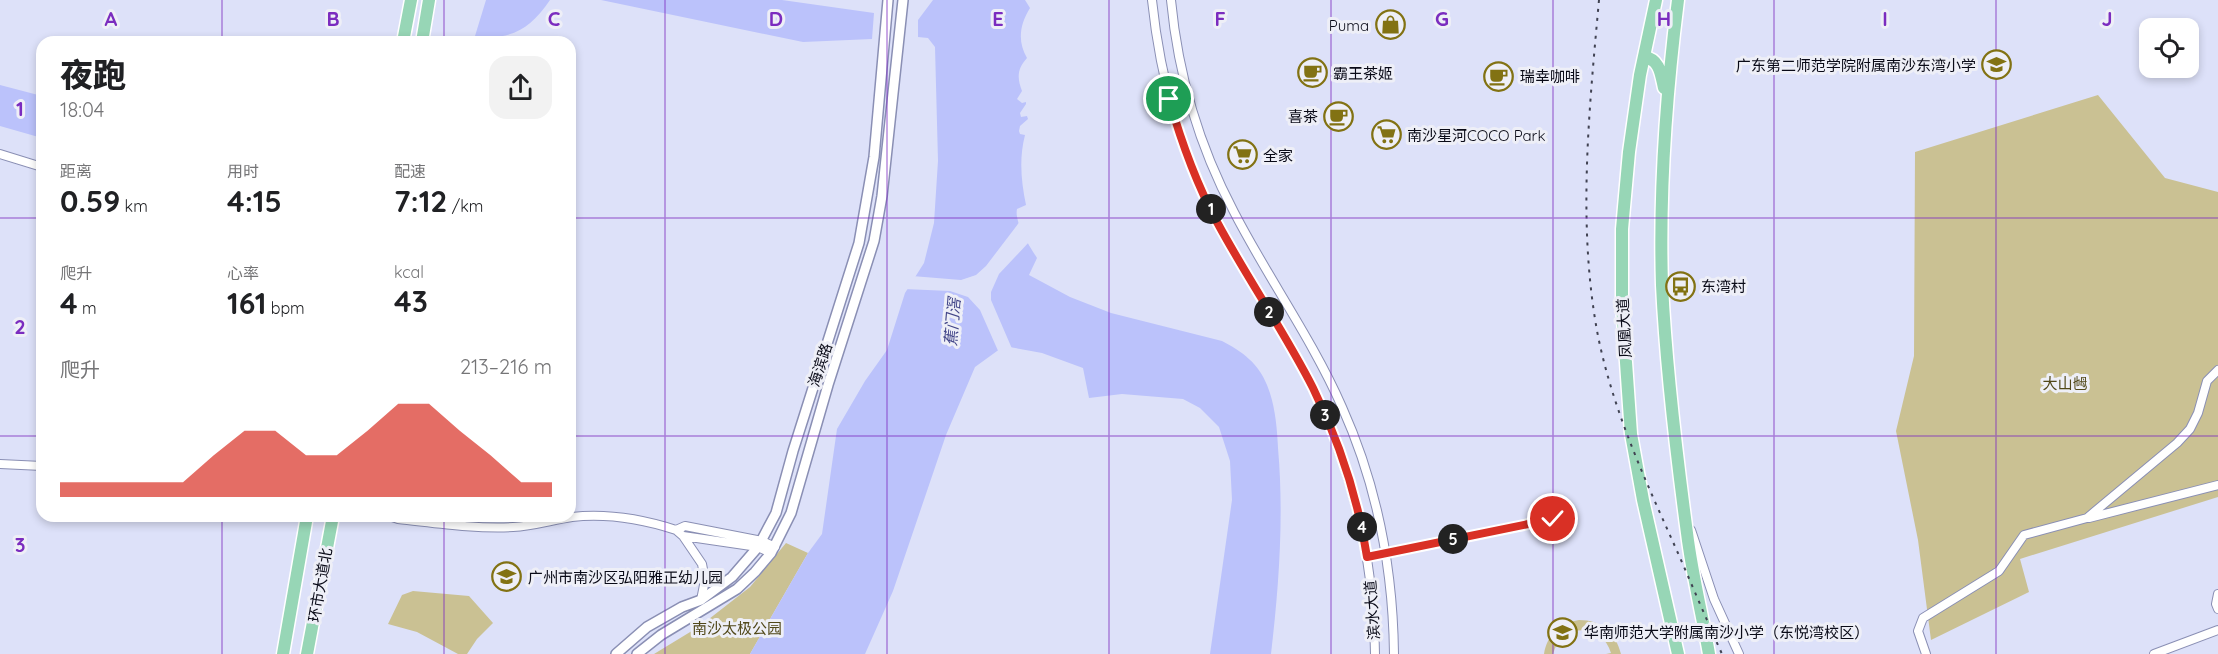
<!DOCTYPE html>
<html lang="zh">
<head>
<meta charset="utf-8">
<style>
  :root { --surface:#fff; --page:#f2f2f2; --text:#202124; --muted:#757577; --accent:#d93025 }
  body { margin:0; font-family:Quicksand,"Noto Sans SC",sans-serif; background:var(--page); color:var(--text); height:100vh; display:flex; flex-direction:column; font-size:22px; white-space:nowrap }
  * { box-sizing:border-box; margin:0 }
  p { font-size:20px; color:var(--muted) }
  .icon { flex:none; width:33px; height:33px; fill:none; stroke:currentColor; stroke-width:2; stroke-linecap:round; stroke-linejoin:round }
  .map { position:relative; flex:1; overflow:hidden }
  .side { position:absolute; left:36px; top:36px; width:540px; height:486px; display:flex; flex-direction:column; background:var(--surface); border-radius:18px; box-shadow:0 3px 9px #0003 }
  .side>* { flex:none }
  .fabs { position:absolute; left:2139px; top:18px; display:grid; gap:12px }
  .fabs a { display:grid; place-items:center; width:60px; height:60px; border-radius:12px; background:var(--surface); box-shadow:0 3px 9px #0003; font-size:30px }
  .pin { position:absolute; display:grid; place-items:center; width:51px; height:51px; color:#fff; margin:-26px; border:3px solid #fff; border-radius:50%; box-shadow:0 2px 6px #0007 }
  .km { position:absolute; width:30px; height:30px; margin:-15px; border-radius:50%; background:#222; color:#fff; font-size:16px; line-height:30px; text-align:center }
  .round { display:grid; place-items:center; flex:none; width:63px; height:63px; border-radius:18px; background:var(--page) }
  .overview { display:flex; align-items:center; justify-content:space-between; height:102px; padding:0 24px }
  h1 { font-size:33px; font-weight:800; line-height:45px }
  .figures { display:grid; grid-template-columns:repeat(3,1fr); gap:9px; height:102px; padding:6px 24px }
  .figures div { display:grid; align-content:center }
  .figures b { font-size:30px; font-weight:800 }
  .figures small { font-size:16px; font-weight:400 }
  .figures p { font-size:16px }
  .chart { height:168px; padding:12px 24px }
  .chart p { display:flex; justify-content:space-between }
  .chart svg { width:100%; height:108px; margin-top:6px; fill:var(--accent); opacity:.7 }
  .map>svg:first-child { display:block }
  .green { fill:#cac193 }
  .water { fill:#bbc2fb }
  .pier { fill:#dde1f9 }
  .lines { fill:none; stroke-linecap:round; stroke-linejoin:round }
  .minor-casing { stroke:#8a8fb4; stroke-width:10 }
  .tertiary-casing { stroke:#8a8fb4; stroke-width:12 }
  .primary-casing { stroke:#fff; stroke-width:15 }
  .minor { stroke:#fff; stroke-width:8 }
  .tertiary { stroke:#fff; stroke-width:9 }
  .primary { stroke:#97d6b6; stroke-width:12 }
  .rail { stroke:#404252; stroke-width:2; stroke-dasharray:3 6; stroke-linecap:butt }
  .route-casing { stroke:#fff; stroke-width:12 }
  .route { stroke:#d93025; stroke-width:8 }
  .grid { fill:none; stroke:#7b2cbf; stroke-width:1.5; stroke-opacity:0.55 }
  .labels { text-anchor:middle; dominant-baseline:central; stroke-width:6; stroke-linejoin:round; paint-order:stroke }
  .poi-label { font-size:15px; fill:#090a17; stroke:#eeeff7; text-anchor:start }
  .street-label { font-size:15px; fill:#090a17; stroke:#eeeff7 }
  .park-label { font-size:15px; fill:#514819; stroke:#eeeff7 }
  .water-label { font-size:16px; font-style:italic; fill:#434689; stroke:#eeeff7 }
  .grid-label { font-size:20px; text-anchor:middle; font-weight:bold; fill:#7b2cbf; stroke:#eeeff7; stroke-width:6; stroke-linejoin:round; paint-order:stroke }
</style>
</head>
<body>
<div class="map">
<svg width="2218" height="654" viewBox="0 0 2218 654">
  <rect width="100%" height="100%" fill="#dde1f9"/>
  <path class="green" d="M 2098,95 L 2165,178 L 2218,192 L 2218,497 L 2020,559 L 2029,592 L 1931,640 L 1918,540 L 1896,431 L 1914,356 L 1915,152 Z
    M 786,543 L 808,553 L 750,654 L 654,654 L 700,626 L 750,587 Z
    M 413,591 L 469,596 L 493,623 L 477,639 L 467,654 L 458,654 L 417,632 L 388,624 L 402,595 Z
    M 1579,620 C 1601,620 1616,633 1621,654 L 1606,654 L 1611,653 C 1602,622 1561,623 1553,654 L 1544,654 C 1547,635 1560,623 1579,620 Z"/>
  <path class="water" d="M 486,0 L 550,0 C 530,29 511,41 475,36 Z
    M 601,0 L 782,0 L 874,13 L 872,39 L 803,42 Z
    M 933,0 L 1025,0 L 1030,8 C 1020,24 1017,41 1027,58 C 1017,69 1017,78 1022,91 L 1017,99 L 1022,103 L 1026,102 L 1026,104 L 1020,113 L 1021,117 L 1027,116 L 1028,119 L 1020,126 L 1019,131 L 1020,134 L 1025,135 C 1019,158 1021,181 1026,205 L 1017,209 C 1014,222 1030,247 1037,258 L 1029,275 L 1070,297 L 1111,313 L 1222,341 C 1242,351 1259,364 1267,385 C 1275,404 1277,427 1278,448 C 1284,516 1279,586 1271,654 L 1210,654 L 1232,500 L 1230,461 L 1219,427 L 1200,408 L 1183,399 L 1122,394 L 1089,398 L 1083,368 L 1042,353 L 1004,346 L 975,367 L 946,435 L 893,591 L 865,654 L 750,654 L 808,553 L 822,534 L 837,429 L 865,381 L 887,350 L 905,293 L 924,263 L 934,223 L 938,161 L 935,47 L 928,38 L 918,37 L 918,20 Z
    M 0,85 L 42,96 L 42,138 L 0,126 Z"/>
  <path class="pier" d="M 1021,220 L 1030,241 L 999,274 L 991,292 L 991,300 L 1013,351 L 1004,349 L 999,353 L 980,310 L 968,297 L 950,291 L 904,289 L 912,276 L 961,280 L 976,275 L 986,266 Z"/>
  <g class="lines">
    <defs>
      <path id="minor" d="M 1152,0 C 1160,77 1180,152 1217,221 C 1251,286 1296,347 1325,415 C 1358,491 1374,571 1375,654
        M 1171,0 C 1178,74 1199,146 1234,212 C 1268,278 1312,339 1342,407 C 1377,485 1393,568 1394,654
        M 0,154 L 42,167
        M 0,464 L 42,466
        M 389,516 L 398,519 C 436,523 475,529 513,527 C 533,526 552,520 572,517 C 608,513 642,519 676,530
        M 2089,518 L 2218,485
        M 1691,530 L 1714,599 L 1739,654
        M 683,536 L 702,564 L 705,580 L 701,600
        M 771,553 L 758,547 L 683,536 L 676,530 L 685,526 L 762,541 L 775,547
        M 1367,557 L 1553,519
        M 2218,594 L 2216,604 L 2218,609
        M 1926,654 L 1918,631 L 1923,618 L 1999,571 L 2024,535 L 2087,518 L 2177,443 L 2190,429 L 2198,413 L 2207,381 L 2218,370
        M 2154,654 L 2218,630"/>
      <path id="tertiary" d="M 616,654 L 647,627 L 682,607 L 701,600 L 732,577 L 758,547 L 776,513 L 793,451 L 859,243 L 874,157 L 888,0
        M 637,654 L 661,635 L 737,589 L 755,572 L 771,553 L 791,513 L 828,385 L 874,241 L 882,196 L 903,0"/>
      <path id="primary" d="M 1656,0 L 1640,75 L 1629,152 L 1622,229 L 1622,305 L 1631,434 L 1643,500 L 1678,654
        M 1678,0 C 1666,95 1659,190 1662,285 C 1666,368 1676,451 1687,533 C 1692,574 1702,614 1709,654
        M 403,42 L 411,0
        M 422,42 L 429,0
        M 1644,57 C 1660,59 1661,75 1664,88
        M 283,654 L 307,516
        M 307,654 L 333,516"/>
    </defs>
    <use href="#minor" class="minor-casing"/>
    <use href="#tertiary" class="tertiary-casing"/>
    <use href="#primary" class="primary-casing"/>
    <use href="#minor" class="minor"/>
    <use href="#tertiary" class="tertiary"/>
    <use href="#primary" class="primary"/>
    <path class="rail" d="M 1599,0 C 1589,111 1577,226 1598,336 C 1612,405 1640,469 1669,533 C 1687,573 1704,614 1722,654"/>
  </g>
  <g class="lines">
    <defs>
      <path id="route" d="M 1169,99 C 1181,141 1196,183 1217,222 C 1247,278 1284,331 1313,388 C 1339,441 1358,498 1367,557 L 1553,519"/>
    </defs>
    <use href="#route" class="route-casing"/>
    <use href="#route" class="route"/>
  </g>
  <path class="grid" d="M 222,0 L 222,42M 444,0 L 444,42M 665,0 L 665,654M 887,0 L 887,654M 1109,0 L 1109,654M 1331,0 L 1331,654M 1553,0 L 1553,654M 1774,0 L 1774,654M 1996,0 L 1996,654M 0,218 L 42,218M 570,218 L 2218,218M 0,436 L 42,436M 570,436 L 2218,436M 222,516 L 222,654M 444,516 L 444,654"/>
  <defs>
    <symbol id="shop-ring" viewBox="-11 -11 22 22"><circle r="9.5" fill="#eeeff7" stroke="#827213" stroke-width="1.5"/><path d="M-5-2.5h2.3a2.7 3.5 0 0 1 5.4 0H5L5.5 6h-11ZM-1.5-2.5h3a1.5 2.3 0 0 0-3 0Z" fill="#827213"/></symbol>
    <symbol id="school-ring" viewBox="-11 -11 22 22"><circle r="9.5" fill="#eeeff7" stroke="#827213" stroke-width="1.5"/><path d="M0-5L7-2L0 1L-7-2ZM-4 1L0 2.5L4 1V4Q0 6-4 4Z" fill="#827213"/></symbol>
    <symbol id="cafe-ring" viewBox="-11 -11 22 22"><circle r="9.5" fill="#eeeff7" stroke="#827213" stroke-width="1.5"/><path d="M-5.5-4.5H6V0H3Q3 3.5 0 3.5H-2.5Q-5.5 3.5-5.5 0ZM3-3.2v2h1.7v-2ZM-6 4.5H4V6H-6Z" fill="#827213"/></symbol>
    <symbol id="supermarket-ring" viewBox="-11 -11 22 22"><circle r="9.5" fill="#eeeff7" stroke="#827213" stroke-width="1.5"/><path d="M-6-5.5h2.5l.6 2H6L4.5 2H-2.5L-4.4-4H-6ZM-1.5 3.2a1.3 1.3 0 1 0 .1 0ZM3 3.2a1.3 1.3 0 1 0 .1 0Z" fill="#827213"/></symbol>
    <symbol id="bus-ring" viewBox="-11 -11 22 22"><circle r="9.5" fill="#eeeff7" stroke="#827213" stroke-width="1.5"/><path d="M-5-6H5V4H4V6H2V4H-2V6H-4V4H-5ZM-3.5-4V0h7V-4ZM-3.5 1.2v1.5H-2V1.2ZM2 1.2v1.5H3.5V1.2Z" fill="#827213"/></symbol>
  </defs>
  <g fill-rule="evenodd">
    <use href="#shop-ring" x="1374" y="8" width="33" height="33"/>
    <use href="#school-ring" x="1980" y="48" width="33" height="33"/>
    <use href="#cafe-ring" x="1296" y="56" width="33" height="33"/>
    <use href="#cafe-ring" x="1482" y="60" width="33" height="33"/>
    <use href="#cafe-ring" x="1322" y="100" width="33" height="33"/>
    <use href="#supermarket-ring" x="1370" y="118" width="33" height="33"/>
    <use href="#supermarket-ring" x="1226" y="138" width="33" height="33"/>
    <use href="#bus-ring" x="1664" y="270" width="33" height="33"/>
    <use href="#school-ring" x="490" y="560" width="33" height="33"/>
    <use href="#school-ring" x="1546" y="616" width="33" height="33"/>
  </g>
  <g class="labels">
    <g class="poi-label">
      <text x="1369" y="25" text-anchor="end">Puma</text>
      <text x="1976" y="65" text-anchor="end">广东第二师范学院附属南沙东湾小学</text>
      <text x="1333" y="73">霸王茶姬</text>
      <text x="1520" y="76">瑞幸咖啡</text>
      <text x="1318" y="116" text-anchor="end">喜茶</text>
      <text x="1407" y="135">南沙星河COCO Park</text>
      <text x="1263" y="155">全家</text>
      <text x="1701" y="286">东湾村</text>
      <text x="528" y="577">广州市南沙区弘阳雅正幼儿园</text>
      <text x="1584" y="632">华南师范大学附属南沙小学（东悦湾校区）</text>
    </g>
    <g class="street-label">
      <text transform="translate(1624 328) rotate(-93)">凤凰大道</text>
      <text transform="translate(820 365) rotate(-72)">海滨路</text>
      <text transform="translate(320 585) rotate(-80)">环市大道北</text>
      <text transform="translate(1372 610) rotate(-94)">滨水大道</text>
    </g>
    <g class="park-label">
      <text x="2065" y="383">大山乸</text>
      <text x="737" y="628">南沙太极公园</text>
    </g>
    <g class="water-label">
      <text transform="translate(952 322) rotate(-85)">蕉门滘</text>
    </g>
  </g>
  <g class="grid-label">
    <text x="111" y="26">A</text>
    <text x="333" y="26">B</text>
    <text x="554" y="26">C</text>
    <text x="776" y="26">D</text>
    <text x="998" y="26">E</text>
    <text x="1220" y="26">F</text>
    <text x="1442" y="26">G</text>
    <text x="1664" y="26">H</text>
    <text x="1885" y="26">I</text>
    <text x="2107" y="26">J</text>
    <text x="20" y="116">1</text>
    <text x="20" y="334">2</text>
    <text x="20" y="552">3</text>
  </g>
</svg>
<div class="fabs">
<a><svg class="icon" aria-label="locate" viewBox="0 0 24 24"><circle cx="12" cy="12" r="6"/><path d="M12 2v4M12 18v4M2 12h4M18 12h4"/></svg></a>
</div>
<div class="pin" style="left:1169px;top:99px;background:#1e9e55"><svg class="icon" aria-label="arrive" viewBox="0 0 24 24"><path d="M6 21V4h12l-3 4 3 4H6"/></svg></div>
<div class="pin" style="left:1553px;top:519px;background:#d93025"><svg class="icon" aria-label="check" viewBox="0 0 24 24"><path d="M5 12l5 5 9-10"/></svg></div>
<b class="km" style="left:1211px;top:209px">1</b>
<b class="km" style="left:1269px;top:312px">2</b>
<b class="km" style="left:1325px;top:415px">3</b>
<b class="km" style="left:1362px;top:527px">4</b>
<b class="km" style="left:1453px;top:539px">5</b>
<section class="side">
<div class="overview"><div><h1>夜跑</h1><p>18:04</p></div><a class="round"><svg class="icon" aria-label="share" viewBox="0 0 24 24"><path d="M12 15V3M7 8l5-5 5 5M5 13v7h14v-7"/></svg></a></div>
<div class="figures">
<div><p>距离</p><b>0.59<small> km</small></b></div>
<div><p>用时</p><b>4:15</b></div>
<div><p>配速</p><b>7:12<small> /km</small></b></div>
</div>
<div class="figures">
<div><p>爬升</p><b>4<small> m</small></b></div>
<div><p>心率</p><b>161<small> bpm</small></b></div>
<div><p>kcal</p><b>43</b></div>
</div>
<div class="chart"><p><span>爬升</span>213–216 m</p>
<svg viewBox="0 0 160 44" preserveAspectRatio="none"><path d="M0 44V38L10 38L20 38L30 38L40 38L50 27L60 17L70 17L80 27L90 27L100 17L110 6L120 6L130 17L140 27L150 38L160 38V44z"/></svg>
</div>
</section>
</div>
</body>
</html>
